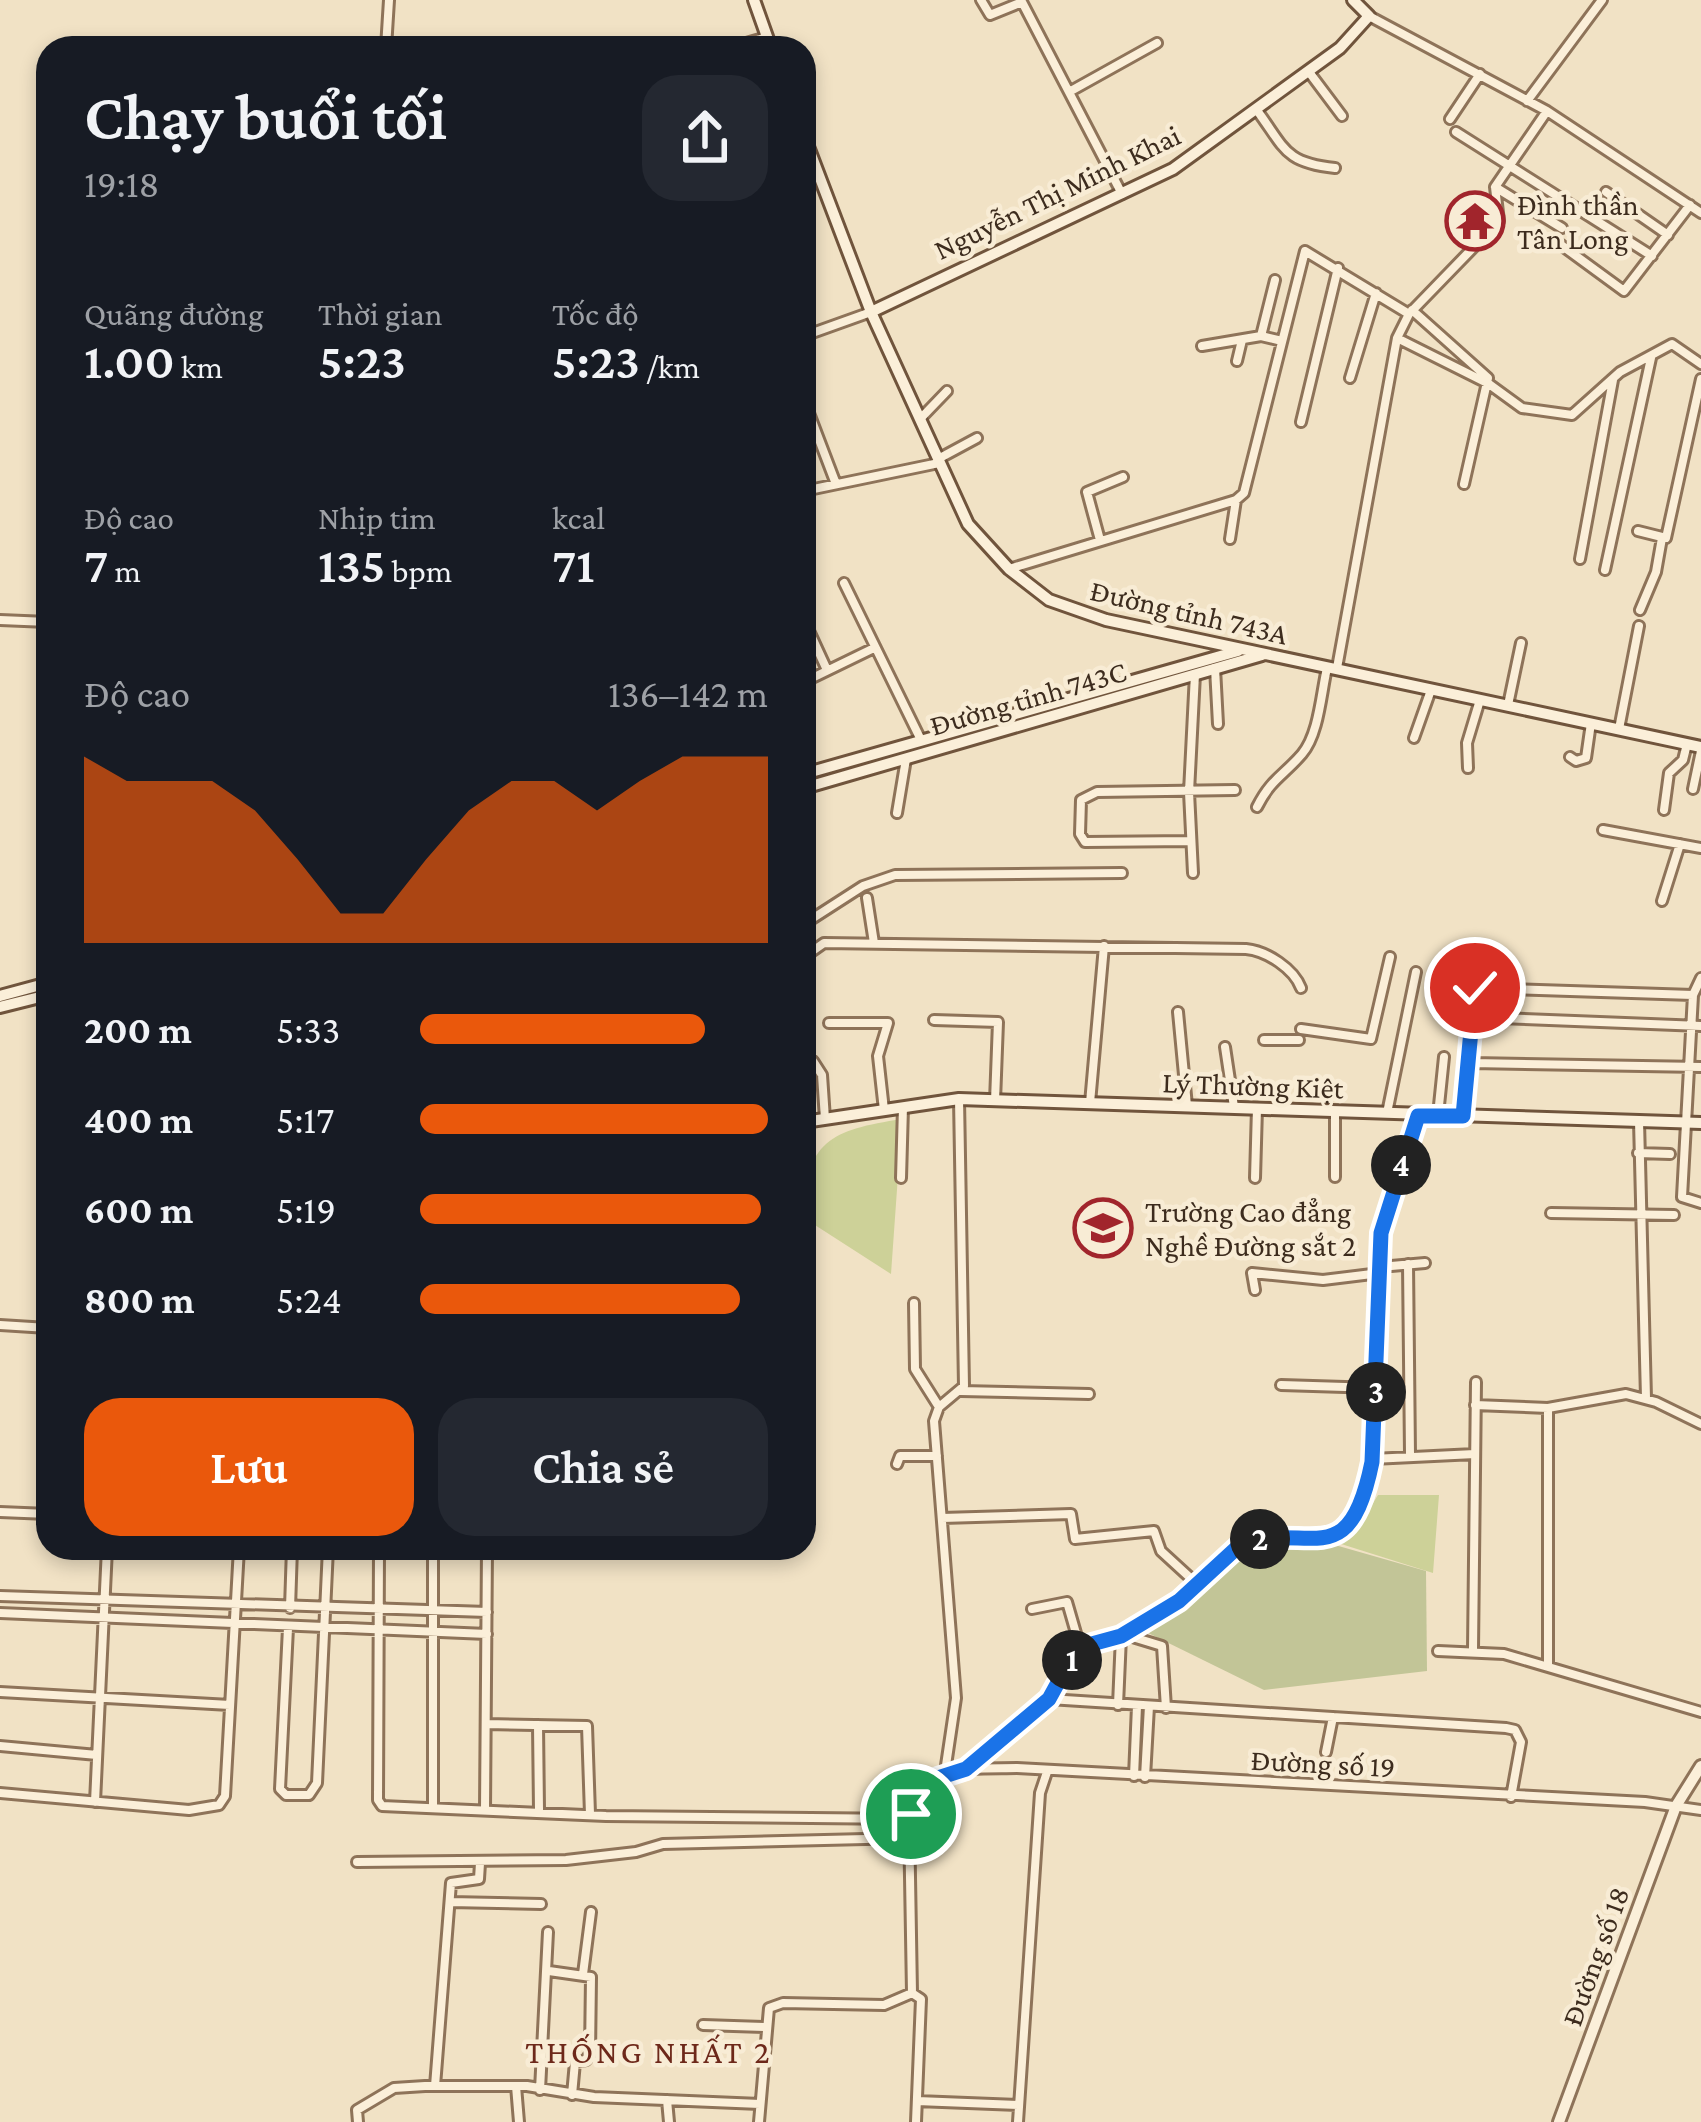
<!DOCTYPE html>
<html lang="vi">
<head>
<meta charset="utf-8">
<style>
  :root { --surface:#171b24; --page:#242831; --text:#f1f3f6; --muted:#9ea1a6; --accent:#ea580c }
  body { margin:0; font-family:"Crimson Pro",serif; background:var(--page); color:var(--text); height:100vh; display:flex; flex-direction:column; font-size:45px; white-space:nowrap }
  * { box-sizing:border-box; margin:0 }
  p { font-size:39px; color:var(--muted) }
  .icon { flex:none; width:66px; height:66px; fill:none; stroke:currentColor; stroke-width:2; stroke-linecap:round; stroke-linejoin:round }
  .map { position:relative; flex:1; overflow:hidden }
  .drawer { position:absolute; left:36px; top:36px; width:780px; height:1524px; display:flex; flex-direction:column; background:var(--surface); border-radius:36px; box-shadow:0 6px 18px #0003 }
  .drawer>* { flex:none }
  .pin { position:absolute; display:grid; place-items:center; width:102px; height:102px; color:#fff; margin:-51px; border:6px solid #fff; border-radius:50%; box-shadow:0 3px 12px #0007 }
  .km { position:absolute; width:60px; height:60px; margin:-30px; border-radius:50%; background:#222; color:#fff; font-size:33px; line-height:60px; text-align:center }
  .round { display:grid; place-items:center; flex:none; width:126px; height:126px; border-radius:36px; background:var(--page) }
  .overview { display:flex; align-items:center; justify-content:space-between; height:204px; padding:0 48px }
  h1 { font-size:66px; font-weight:600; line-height:90px }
  .figures { display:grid; grid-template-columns:repeat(3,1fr); gap:18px; height:204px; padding:12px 48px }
  .figures div { display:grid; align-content:center }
  .figures b { font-size:51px; font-weight:600 }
  .figures small { font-size:33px; font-weight:400 }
  .figures p { font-size:33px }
  .chart { height:336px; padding:24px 48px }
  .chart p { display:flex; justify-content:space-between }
  .chart svg { width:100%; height:216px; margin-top:12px; fill:var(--accent); opacity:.7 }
  .cta { display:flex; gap:24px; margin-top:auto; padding:24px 48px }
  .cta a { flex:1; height:138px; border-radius:36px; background:var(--accent); color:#fff; font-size:48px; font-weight:600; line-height:138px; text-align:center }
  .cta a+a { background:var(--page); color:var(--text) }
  ul { padding:0 48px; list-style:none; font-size:39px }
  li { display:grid; grid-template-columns:192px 144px 1fr; align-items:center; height:90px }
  li i { height:30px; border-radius:15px; background:var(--accent) }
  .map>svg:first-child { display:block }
  .green { fill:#cdd198 }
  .cemetery { fill:#c2c597 }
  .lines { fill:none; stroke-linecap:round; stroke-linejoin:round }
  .minor-casing { stroke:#8e7359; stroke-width:14 }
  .tertiary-casing { stroke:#8e7359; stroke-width:16 }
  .secondary-casing { stroke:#70543c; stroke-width:16 }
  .minor { stroke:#fbefd9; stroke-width:8 }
  .tertiary { stroke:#fbefd9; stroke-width:10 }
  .secondary { stroke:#fbefd9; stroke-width:10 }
  .route-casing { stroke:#fff; stroke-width:24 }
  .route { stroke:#1a73e8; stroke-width:15 }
  .labels { text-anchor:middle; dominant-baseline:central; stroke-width:9; stroke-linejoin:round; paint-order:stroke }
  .street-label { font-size:30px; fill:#3d2c1e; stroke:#f8ecd5 }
  .poi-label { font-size:30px; fill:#3d2c1e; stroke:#f8ecd5; text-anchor:start }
  .neighbourhood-label { font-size:33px; letter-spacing:3px; fill:#6d281a; stroke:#f8ecd5 }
</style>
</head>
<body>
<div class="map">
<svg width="1701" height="2122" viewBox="0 0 1701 2122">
  <rect width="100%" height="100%" fill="#f1e2c5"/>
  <path class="green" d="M 902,1119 L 891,1274 L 804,1218 C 804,1141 831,1130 902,1119 Z
    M 1378,1495 L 1439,1495 L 1433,1573 L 1338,1543 L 1360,1524 Z"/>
  <path class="cemetery" d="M 1335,1545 L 1426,1571 L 1427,1671 L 1264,1690 L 1140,1629 L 1243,1548 Z"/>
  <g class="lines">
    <defs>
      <path id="minor" d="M 981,0 L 990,15 L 1022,2
        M 1021,0 L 1122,194
        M 1369,16 L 1547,111 L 1701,213
        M 386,48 L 389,0
        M 729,48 L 767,37
        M 1309,72 L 1342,116
        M 1069,92 L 1157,43
        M 1527,101 L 1602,0
        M 1256,109 C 1285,148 1284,163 1335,168
        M 1450,119 L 1480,74
        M 1456,132 L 1652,256
        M 1495,187 L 1562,228
        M 1606,192 L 1668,235
        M 1557,242 L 1624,291 L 1690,205
        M 1412,310 L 1488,378 L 1464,484
        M 804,336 L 871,312
        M 1261,336 L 1275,280
        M 1397,338 L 1489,384 L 1522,408 L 1572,415 L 1620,372 L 1672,344 L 1701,364
        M 1202,346 L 1261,336 L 1282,341
        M 1237,361 L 1242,340
        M 1350,378 L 1376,293
        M 804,400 L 836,484
        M 921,418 L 947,391
        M 1301,422 L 1338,268
        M 938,459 L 977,438
        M 804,491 L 939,463
        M 1638,531 L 1666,538 L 1701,379
        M 1230,539 L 1236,500
        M 1100,540 L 1087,492 L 1123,477
        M 1580,559 L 1613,380
        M 1009,569 L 1236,500 L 1244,493 L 1305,251 L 1409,314
        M 1605,570 L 1651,358
        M 844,583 L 921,740
        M 1640,610 L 1656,572 L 1662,538
        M 0,620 L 48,622
        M 804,620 L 827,670
        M 1215,668 L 1218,724
        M 1337,668 L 1397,338 L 1409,314 L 1499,221 L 1495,187 L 1547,111
        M 804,682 L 874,648
        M 1508,705 L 1521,643
        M 1619,729 L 1639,626
        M 1414,738 L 1431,690
        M 1570,757 L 1576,761 L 1586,758 L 1591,723
        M 1468,768 L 1467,743 L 1480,700
        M 1693,789 L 1701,751
        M 1257,807 C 1271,779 1283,776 1302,754 C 1319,734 1321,694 1327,668
        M 1664,810 L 1669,773 L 1683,760 L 1687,744
        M 897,813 L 906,759
        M 1603,830 L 1701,848
        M 1191,841 L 1085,842 L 1080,834 L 1081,800 L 1097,792 L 1235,790
        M 1193,873 L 1189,792 L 1195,674
        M 867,898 L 874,943
        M 1662,901 L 1680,844
        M 804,924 L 863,886 L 895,875 L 1122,873
        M 804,957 L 824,943 L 1246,949 C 1267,951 1294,969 1301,988
        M 1701,978 L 1693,995 L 1682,1197 L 1701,1203
        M 1178,1012 L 1187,1106
        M 1474,1017 L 1701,1026
        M 934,1020 L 998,1022 L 995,1101
        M 829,1023 L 888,1023 L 878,1056 L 884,1110
        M 1301,1029 L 1371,1039 L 1390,957
        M 1264,1040 L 1299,1040
        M 1225,1047 L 1234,1107
        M 813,1061 L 822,1075 L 825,1119
        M 1472,1063 L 1701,1067
        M 1090,1103 L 1104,946
        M 1387,1113 L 1416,972
        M 1438,1115 L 1444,1057
        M 1463,1115 L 1472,1063 L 1475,988 L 1693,995
        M 1639,1121 L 1646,1398
        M 1638,1153 L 1670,1154
        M 1335,1177 L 1335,1111
        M 901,1178 L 903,1107
        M 1255,1178 L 1257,1108
        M 1551,1213 L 1674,1215
        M 1408,1264 L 1410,1454
        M 1380,1267 L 1425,1263
        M 1255,1290 L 1252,1273 L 1323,1280 L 1380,1273
        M 914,1303 L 915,1369 L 939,1407
        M 0,1325 L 48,1328
        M 1281,1385 L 1377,1388
        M 961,1391 L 1089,1394
        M 1475,1405 L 1548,1408 L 1626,1394 L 1656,1402 L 1701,1424
        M 1548,1408 L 1548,1666
        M 1372,1459 L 1475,1454
        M 897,1464 L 900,1456 L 937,1456
        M 0,1512 L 48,1514
        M 942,1518 L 1071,1514 L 1075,1539 L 1154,1531 L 1161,1551 L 1197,1584
        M 379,1548 L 378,1800 L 382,1806 L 606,1816 L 909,1819
        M 0,1596 L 487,1612
        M 290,1608 L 292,1548
        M 1032,1609 L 1067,1602 L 1080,1647
        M 0,1613 L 487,1634
        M 288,1628 L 280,1789 L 286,1795 L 309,1795 L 317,1783 L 328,1548
        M 1126,1635 L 1162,1646 L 1166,1708
        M 1473,1650 L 1476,1382
        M 1438,1651 L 1504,1654 L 1701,1712
        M 0,1692 L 230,1705
        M 1049,1699 L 1506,1728 L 1515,1730 L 1521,1742 L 1511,1797
        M 1118,1705 L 1121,1636
        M 486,1724 L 587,1726 L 590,1814
        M 538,1725 L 539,1810
        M 0,1746 L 97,1755
        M 1326,1752 L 1333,1717
        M 967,1768 L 1049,1699 L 1077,1648 L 1121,1636 L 1179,1601 L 1242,1543 L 1335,1537 L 1362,1498 L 1372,1462 L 1381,1233 L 1418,1116
        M 945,1772 L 956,1698 L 934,1421 L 939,1407 L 964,1386 L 959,1099
        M 1134,1776 L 1137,1706
        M 1145,1777 L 1149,1706
        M 0,1793 L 189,1810 L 219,1805 L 225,1796 L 239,1548
        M 95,1802 L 107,1548
        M 433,1808 L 433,1548
        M 485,1810 L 487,1548
        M 357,1862 L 566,1860 L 636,1852 L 663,1844 L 907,1838
        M 450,1902 L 541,1904
        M 549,1971 L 591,1977 L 590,2054 L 586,2060 L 575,2062 L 572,2095
        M 583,1974 L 591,1912
        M 912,1993 L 921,1999 L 916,2122
        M 703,2025 L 765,2027
        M 435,2086 L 451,1883 L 479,1879 L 480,1863
        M 516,2086 L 519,2122
        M 540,2090 L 548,1932
        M 667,2100 L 669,2122
        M 917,2101 L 1019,2105
        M 358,2122 L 357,2110 L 394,2088 L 425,2086 L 527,2086 L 594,2097 L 760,2104
        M 759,2122 L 769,2008 L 783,2003 L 884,2005 L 912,1993 L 909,1819 C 933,1763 963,1769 1017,1768 L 1645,1802 L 1701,1810
        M 1018,2122 L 1040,1793 L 1047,1772"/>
      <path id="tertiary" d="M 1559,2122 L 1676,1806 L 1701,1766"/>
      <path id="secondary" d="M 754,0 L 771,48
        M 804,136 L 871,312 L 968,524 L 1009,569 L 1049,600 L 1106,620 L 1701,747
        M 871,312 L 1173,169 L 1340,48 L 1369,16 L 1353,0
        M 804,774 L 1238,651
        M 804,788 L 1262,655
        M 0,996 L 48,983
        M 0,1007 L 48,995
        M 804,1122 L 959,1099 L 1701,1123"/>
    </defs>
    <use href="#minor" class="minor-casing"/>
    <use href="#tertiary" class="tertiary-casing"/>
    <use href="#secondary" class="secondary-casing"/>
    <use href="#minor" class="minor"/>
    <use href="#tertiary" class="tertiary"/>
    <use href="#secondary" class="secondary"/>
  </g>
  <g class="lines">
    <defs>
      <path id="route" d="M 911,1814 L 919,1796 L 938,1778 L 966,1769 L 1049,1699 L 1077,1648 L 1121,1636 L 1179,1601 L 1242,1543 C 1312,1523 1349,1575 1372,1462 L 1381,1233 L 1418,1116 L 1463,1116 L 1475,988"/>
    </defs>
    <use href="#route" class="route-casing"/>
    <use href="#route" class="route"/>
  </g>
  <defs>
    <symbol id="temple-ring" viewBox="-11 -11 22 22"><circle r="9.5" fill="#f8ecd5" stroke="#a1252c" stroke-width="1.5"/><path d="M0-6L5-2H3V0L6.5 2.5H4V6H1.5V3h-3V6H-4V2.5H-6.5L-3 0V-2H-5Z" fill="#a1252c"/></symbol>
    <symbol id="university-ring" viewBox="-11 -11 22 22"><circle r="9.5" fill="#f8ecd5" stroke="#a1252c" stroke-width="1.5"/><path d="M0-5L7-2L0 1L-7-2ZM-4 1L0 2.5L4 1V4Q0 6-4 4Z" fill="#a1252c"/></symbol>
  </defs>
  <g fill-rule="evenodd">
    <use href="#temple-ring" x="1442" y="188" width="66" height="66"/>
    <use href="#university-ring" x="1070" y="1195" width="66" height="66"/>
  </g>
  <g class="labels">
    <g class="street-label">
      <text transform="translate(1057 192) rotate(-26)">Nguyễn Thị Minh Khai</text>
      <text transform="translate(1189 612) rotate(13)">Đường tỉnh 743A</text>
      <text transform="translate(1028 698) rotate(-16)">Đường tỉnh 743C</text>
      <text transform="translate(1253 1085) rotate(2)">Lý Thường Kiệt</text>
      <text transform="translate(1323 1763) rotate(3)">Đường số 19</text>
      <text transform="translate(1595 1956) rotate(-70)">Đường số 18</text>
    </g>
    <g class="poi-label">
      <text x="1517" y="204">Đình thần<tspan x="1517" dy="34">Tân Long</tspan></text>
      <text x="1145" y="1211">Trường Cao đẳng<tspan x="1145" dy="34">Nghề Đường sắt 2</tspan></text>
    </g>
    <g class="neighbourhood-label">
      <text x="649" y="2051">THỐNG NHẤT 2</text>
    </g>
  </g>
</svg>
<div class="pin" style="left:911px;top:1814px;background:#1e9e55"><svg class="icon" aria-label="arrive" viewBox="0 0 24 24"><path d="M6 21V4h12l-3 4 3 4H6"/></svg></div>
<div class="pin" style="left:1475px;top:988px;background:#d93025"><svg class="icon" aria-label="check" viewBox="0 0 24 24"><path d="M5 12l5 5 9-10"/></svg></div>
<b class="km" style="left:1072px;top:1660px">1</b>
<b class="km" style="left:1260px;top:1539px">2</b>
<b class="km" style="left:1376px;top:1392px">3</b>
<b class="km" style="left:1401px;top:1165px">4</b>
<section class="drawer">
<div class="overview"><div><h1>Chạy buổi tối</h1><p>19:18</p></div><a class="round"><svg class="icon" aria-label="share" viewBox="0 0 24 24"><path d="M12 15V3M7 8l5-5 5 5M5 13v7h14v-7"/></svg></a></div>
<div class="figures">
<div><p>Quãng đường</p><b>1.00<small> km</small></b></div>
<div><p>Thời gian</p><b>5:23</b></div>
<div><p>Tốc độ</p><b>5:23<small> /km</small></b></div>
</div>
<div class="figures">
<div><p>Độ cao</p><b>7<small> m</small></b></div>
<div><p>Nhịp tim</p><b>135<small> bpm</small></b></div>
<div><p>kcal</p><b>71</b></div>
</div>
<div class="chart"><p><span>Độ cao</span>136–142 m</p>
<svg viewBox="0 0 160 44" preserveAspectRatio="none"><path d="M0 44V6L10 11L20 11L30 11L40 17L50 27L60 38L70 38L80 27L90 17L100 11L110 11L120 17L130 11L140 6L150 6L160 6V44z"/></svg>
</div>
<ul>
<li><b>200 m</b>5:33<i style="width:82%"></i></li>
<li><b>400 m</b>5:17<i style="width:100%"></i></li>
<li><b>600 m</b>5:19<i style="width:98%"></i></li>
<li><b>800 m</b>5:24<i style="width:92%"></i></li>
</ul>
<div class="cta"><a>Lưu</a><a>Chia sẻ</a></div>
</section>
</div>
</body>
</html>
